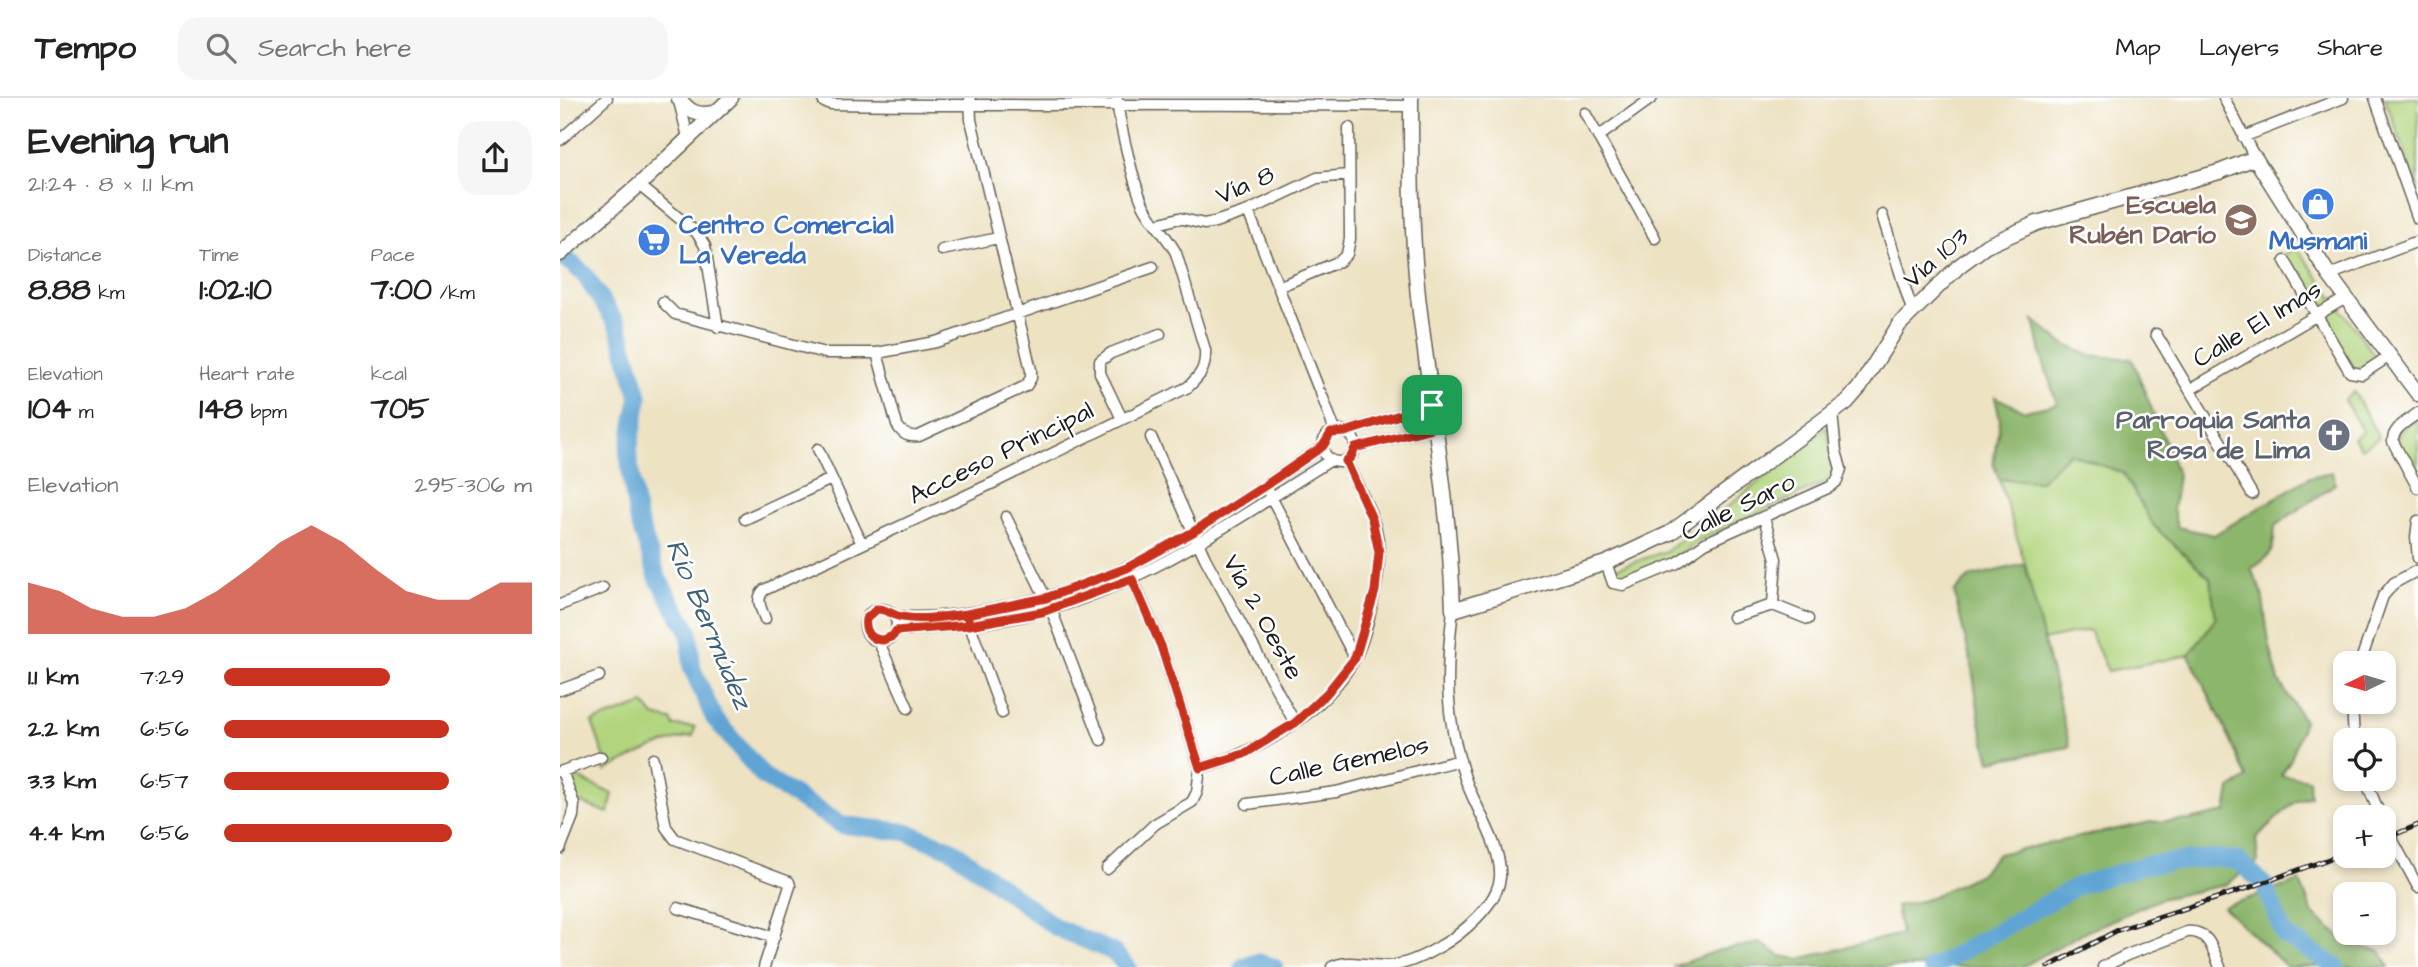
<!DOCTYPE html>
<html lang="en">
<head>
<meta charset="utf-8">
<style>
  :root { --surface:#fff; --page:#f6f6f6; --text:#222; --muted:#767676; --line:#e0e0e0; --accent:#c8321e }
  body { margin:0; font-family:"Architects Daughter",sans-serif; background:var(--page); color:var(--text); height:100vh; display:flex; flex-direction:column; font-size:26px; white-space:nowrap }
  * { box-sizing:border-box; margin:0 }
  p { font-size:23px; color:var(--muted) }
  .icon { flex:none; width:38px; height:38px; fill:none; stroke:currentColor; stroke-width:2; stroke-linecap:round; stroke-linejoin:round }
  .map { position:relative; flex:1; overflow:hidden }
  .details { display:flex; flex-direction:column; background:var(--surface); width:560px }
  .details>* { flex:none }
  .needle { width:46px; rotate:265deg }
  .fabs { position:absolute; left:1773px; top:553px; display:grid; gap:14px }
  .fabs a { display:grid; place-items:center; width:63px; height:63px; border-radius:14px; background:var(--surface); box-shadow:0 4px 10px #0003; font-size:35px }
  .pin { position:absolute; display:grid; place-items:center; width:60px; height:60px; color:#fff; margin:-30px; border-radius:14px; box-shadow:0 4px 10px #0006 }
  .round { display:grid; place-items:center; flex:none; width:74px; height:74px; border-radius:21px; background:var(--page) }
  .summary { display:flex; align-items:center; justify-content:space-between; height:119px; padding:0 28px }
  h1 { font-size:38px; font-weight:700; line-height:52px }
  .metrics { display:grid; grid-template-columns:repeat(3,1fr); gap:10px; height:119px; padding:7px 28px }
  .metrics div { display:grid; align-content:center }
  .metrics b { font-size:30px; font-weight:700 }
  .metrics small { font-size:19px; font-weight:400 }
  .metrics p { font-size:19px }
  .chart { height:196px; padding:14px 28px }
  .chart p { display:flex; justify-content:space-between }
  .chart svg { width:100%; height:126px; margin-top:7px; fill:var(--accent); opacity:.7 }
  ul { padding:0 28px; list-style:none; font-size:23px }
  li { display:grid; grid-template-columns:112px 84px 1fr; align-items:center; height:52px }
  li i { height:18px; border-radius:9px; background:var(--accent) }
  header { display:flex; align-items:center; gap:42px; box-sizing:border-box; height:98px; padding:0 35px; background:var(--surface); border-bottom:2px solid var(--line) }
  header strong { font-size:33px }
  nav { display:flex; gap:38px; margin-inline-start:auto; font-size:24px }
  .search { width:490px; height:63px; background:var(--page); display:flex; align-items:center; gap:18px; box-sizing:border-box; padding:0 24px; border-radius:21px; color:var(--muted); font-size:26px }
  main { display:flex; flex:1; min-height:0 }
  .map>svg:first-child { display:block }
  .green { fill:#b1d47d; stroke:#66784c; stroke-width:2 }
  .forest { fill:#8cb66c; stroke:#546944; stroke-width:2 }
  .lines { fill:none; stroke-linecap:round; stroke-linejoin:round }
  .river { stroke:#5fa4d4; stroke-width:18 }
  .minor-casing { stroke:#656156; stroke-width:13 }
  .major-casing { stroke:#656156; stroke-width:17 }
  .minor { stroke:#fff; stroke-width:10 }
  .major { stroke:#fff; stroke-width:14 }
  .rail-casing { stroke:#1c1c1c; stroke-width:5 }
  .rail { stroke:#fff; stroke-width:2.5; stroke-dasharray:8; stroke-linecap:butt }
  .route-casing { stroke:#fff; stroke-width:14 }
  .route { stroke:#c8321e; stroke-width:9 }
  .labels { text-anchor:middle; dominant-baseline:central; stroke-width:5; stroke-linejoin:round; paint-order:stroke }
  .street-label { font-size:26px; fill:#1c1c1c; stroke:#fff }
  .education-label { font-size:26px; font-weight:bold; fill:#785e54; stroke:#fff; text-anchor:end }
  .shop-label { font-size:26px; font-weight:bold; fill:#366cbe; stroke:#fff; text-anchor:start }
  .worship-label { font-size:26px; font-weight:bold; fill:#5b616d; stroke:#fff; text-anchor:end }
  .water-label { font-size:28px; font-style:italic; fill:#3e6078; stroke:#fff }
</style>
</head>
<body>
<header>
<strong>Tempo</strong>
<div class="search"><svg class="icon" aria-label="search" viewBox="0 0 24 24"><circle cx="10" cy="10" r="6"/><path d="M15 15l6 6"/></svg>Search here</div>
<nav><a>Map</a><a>Layers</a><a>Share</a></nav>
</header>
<main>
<section class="details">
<div class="summary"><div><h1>Evening run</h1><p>21:24 · 8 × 1.1 km</p></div><a class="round"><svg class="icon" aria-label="share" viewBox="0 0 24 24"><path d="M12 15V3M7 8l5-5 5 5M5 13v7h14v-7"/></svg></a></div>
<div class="metrics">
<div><p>Distance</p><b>8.88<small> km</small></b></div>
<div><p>Time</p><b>1:02:10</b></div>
<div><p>Pace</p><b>7:00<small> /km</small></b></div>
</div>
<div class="metrics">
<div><p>Elevation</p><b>104<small> m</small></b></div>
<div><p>Heart rate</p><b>148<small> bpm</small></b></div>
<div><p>kcal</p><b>705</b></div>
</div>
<div class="chart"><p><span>Elevation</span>295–306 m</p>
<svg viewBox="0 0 160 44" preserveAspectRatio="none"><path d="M0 44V26L10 29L20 35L30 38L40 38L50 35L60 29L70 21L80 12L90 6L100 12L110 21L120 29L130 32L140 32L150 26L160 26V44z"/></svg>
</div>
<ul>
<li><b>1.1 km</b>7:29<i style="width:54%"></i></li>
<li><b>2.2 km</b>6:56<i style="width:73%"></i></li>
<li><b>3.3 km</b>6:57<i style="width:73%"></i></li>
<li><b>4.4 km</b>6:56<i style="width:74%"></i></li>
</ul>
</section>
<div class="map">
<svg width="1858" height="869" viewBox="0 0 1858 869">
  <rect width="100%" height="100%" fill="#fff"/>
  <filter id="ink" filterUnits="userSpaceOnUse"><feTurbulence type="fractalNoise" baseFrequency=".0143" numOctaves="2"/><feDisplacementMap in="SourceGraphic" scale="14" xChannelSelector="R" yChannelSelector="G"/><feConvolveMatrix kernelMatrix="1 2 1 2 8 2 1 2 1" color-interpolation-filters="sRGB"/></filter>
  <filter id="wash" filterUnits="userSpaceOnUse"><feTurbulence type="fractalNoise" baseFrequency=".00686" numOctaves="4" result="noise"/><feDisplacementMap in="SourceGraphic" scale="28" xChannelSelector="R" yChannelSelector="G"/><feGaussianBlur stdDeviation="1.57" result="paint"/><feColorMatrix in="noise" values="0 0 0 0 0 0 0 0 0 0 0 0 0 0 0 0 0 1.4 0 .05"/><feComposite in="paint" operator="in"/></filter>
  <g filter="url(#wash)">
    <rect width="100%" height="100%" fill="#ede2c2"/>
    <path class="green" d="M 1825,0 L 1858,0 L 1858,92 Z
      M 1737,150 L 1818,262 L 1803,271 L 1794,270 L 1723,157 Z
      M 1794,294 L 1819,340 L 1801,351 L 1794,340 L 1803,334 L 1784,302 Z
      M 1858,320 L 1858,379 L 1838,344 C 1837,332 1849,327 1858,320 Z
      M 1267,329 L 1274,371 L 1273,378 L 1264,385 L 1141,441 L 1106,466 L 1059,482 L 1054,471 L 1106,453 L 1166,410 Z
      M 1509,355 L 1563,375 L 1594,428 L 1650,480 L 1656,520 L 1629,557 L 1548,573 L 1529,532 L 1483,542 L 1465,466 L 1439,381 L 1480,383 Z
      M 84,606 L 94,618 L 111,622 L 114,628 L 135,629 L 133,638 C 101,643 73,659 45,673 L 42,666 L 45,661 L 32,624 Z
      M 11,677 L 53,696 L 48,715 L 16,703 Z"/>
    <path class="forest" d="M 1474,222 L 1502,245 L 1528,257 L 1572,261 L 1618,377 L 1613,412 L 1617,429 L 1654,437 L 1750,379 L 1772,374 L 1775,386 L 1715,428 C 1713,454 1714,457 1691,471 L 1702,494 L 1709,545 L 1719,583 L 1744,623 L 1731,661 L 1721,677 L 1749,681 L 1750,698 L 1734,704 L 1696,740 L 1698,764 L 1665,787 L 1600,801 L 1523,835 L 1462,869 L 1112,869 L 1160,852 L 1200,845 L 1221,858 L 1238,861 L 1341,836 L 1336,808 L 1365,802 L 1420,776 L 1438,756 L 1591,724 L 1629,722 L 1666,714 L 1670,691 L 1687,680 L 1665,630 L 1629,557 L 1656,520 L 1650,480 L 1594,428 L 1563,375 L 1509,355 L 1480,383 L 1439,381 L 1433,365 L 1440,322 L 1435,299 L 1465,313 L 1497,306 L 1482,260 Z
      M 1465,466 L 1510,649 L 1430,663 L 1420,624 L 1412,569 L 1394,494 L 1410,479 Z
      M 1740,783 L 1753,816 L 1791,847 L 1821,853 L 1829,869 L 1727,869 L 1663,809 Z"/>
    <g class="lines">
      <path class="river" d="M 0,156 L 24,176 L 58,228 L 79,299 L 68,355 L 77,418 L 98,481 L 129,533 L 132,570 L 154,620 L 204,679 L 282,727 L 346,734 L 391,751 L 495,829 L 553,854 L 568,869
        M 683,869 L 698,864 L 714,869
        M 1371,869 L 1378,867 L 1517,788 L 1584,767 L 1654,760 L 1679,763 L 1705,788 L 1724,837 L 1776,869"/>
    </g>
  </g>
  <g filter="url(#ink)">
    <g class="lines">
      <defs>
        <path id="minor" d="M 262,0 L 264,4 L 271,6 C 464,9 658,5 851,8
          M 1664,0 L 1695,60
          M 1815,0 L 1858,121
          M 119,3 L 128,39
          M 1025,15 L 1095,140
          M 1038,39 L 1092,0
          M 1683,39 L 1783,0
          M 0,42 L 47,0
          M 79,87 L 137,135 L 145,148 L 158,229
          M 688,113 L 758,289
          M 1322,117 L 1352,212
          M 598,126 L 619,120 L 644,126 L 655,124 L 688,113 L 757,80 L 788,77
          M 382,152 L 438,140
          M 1725,163 L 1790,274 L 1802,276 L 1828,259
          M 1769,177 L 1858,143
          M 718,189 L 780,163 L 787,156 L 790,141 L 789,30
          M 103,204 L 115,216 L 265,255 L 317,255 L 376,244 L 593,169
          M 1596,236 L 1692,396
          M 317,255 L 337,327 C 343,337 348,339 359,338 L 466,288 L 471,280 L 471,272 L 411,22 L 410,0
          M 1631,291 L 1786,200
          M 761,295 L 775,333
          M 1858,315 C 1848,323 1832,330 1833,344 L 1858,390
          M 562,321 L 540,275 L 540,263 L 551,255 L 600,236
          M763 348a16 16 0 1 1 32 0a16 16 0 1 1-32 0Z
          M 785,334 L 872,307
          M 591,339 L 645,460 L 735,625
          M 795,350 L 876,329
          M 258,351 L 302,446
          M 709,395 L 795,560
          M 446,419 L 491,511 L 541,642
          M 1204,420 L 1216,461 L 1213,507
          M 185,421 L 271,381
          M 1858,423 L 1856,439 L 1858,460
          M 1046,465 L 1053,485 L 1063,487 L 1117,465 L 1145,445 L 1270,389 L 1277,383 L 1281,371 L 1276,353 L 1272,316
          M 0,507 L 43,490
          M 1213,507 L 1248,521
          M305 527a16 16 0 1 1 32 0a16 16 0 1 1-32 0Z
          M 335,518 C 369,521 402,517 436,510 C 481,502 526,489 568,469 C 637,437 701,391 763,348
          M 1173,519 L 1213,507
          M 205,521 C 201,510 195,501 204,492 L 433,385 L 628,289 C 641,277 646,270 645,252 L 616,155 C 607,138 594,126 585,110 C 575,93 558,20 557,0
          M 408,522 L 442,615
          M 336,533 C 385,529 435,526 484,513 C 592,483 677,420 771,362
          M 318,542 L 348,610
          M 1800,565 L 1823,498 L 1834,485 L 1858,472
          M 0,592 L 39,578
          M 1792,604 L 1794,642
          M 93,661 L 106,729 L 115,741 L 229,784 L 230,788 L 204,869
          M 640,670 C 700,654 761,617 794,562 C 803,545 808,524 812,506 C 817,486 821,463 818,442 C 814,415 797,388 786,363
          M 0,674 L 41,659
          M 1805,681 L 1821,719
          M 687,706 L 776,694 L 900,662
          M 1824,726 L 1858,789
          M 0,751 L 13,718 L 14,706 L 2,673
          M 547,771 L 595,726 L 632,704 L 637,694 L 640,670 L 601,548 L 570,475
          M 118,810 L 214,839
          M 772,869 C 789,860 811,869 830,868 C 847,866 864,858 879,849 C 901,837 938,806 940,779 C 942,748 915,710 905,680 C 885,618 885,576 893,512
          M 1543,869 L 1567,857 L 1627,834 C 1649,832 1653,852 1660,869"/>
        <path id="major" d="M 851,0 C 851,66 851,132 858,198 C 870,302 890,406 893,512 L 1046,465 L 1110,435 L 1287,304 L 1300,289 L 1339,227 L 1399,168 L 1426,148 L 1477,125 L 1659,74 L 1695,60 L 1769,177 L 1858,296
          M 119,1 C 130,14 136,18 154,15
          M 0,156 L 79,87 L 171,0"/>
      </defs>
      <use href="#minor" class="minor-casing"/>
      <use href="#major" class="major-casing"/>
      <use href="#minor" class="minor"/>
      <use href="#major" class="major"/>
      <defs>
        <path id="rail" d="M 1824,741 L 1858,727
          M 1488,869 L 1558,832 L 1694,788 L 1785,755"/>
      </defs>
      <use href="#rail" class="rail-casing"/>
      <use href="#rail" class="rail"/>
    </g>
  </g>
  <g class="lines" filter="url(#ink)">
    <defs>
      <path id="route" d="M 872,307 L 785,334 L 771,335 L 763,348 L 706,387 L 633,434 L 567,470 L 486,500 L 407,516 L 409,527 L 336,533 L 333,538 L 323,542 C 311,542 304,533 306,521 L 317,511 C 327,511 330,516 338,518 C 359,524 386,518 407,516 L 409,527 L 482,514 L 572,481 L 601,548 L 640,670 L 684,656 L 735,625 L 767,595 L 795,560 L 815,493 L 819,454 L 812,421 L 786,363 L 791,359 L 795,350 L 876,329 L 872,307"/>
    </defs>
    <use href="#route" class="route-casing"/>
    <use href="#route" class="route"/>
  </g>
  <defs>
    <symbol id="shop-disc" viewBox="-11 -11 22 22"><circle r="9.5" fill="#3f7fe0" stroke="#fff"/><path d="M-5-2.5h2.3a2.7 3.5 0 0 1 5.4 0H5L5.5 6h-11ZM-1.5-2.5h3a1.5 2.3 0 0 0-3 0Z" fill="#fff"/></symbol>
    <symbol id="school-disc" viewBox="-11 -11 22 22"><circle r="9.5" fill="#8d6e63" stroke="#fff"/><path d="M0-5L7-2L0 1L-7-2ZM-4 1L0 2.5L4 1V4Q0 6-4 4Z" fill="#fff"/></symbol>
    <symbol id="supermarket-disc" viewBox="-11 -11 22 22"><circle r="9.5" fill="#3f7fe0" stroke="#fff"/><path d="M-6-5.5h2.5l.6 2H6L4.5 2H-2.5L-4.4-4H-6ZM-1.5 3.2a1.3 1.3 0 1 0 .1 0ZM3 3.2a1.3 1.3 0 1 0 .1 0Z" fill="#fff"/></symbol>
    <symbol id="church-disc" viewBox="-11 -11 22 22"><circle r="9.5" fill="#6b7280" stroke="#fff"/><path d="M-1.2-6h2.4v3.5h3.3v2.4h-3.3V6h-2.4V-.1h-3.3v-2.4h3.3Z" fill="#fff"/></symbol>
  </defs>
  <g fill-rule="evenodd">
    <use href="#shop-disc" x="1739" y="87" width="38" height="38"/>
    <use href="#school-disc" x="1662" y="103" width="38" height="38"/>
    <use href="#supermarket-disc" x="75" y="123" width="38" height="38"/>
    <use href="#church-disc" x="1755" y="318" width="38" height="38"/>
  </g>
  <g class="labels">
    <g class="street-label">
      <text transform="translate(685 87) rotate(-23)">Vía 8</text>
      <text transform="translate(1376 160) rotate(-41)">Vía 103</text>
      <text transform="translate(1697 226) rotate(-31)">Calle El Imas</text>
      <text transform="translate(441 355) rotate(-26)">Acceso Principal</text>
      <text transform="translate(1178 409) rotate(-26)">Calle Saro</text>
      <text transform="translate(703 519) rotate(61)">Vía 2 Oeste</text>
      <text transform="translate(789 663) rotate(-12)">Calle Gemelos</text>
    </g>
    <g class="education-label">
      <text x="1656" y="107">Escuela<tspan x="1656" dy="30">Rubén Darío</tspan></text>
    </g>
    <g class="shop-label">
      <text x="119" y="127">Centro Comercial<tspan x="119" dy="30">La Vereda</tspan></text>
      <text x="1758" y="143" text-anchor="middle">Musmani</text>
    </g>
    <g class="worship-label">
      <text x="1750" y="322">Parroquia Santa<tspan x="1750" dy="30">Rosa de Lima</tspan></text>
    </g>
    <g class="water-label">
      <text transform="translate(149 526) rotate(67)">Río Bermúdez</text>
    </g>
  </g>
</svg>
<div class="fabs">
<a><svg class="needle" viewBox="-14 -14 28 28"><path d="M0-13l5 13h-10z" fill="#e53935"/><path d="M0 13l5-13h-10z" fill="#767676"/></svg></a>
<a><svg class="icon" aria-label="locate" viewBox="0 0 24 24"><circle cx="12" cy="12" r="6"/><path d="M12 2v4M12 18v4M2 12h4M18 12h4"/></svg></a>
<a>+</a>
<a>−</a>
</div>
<div class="pin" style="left:872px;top:307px;background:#1e9e55"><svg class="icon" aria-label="arrive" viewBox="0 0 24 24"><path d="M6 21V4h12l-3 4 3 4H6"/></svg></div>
</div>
</main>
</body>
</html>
